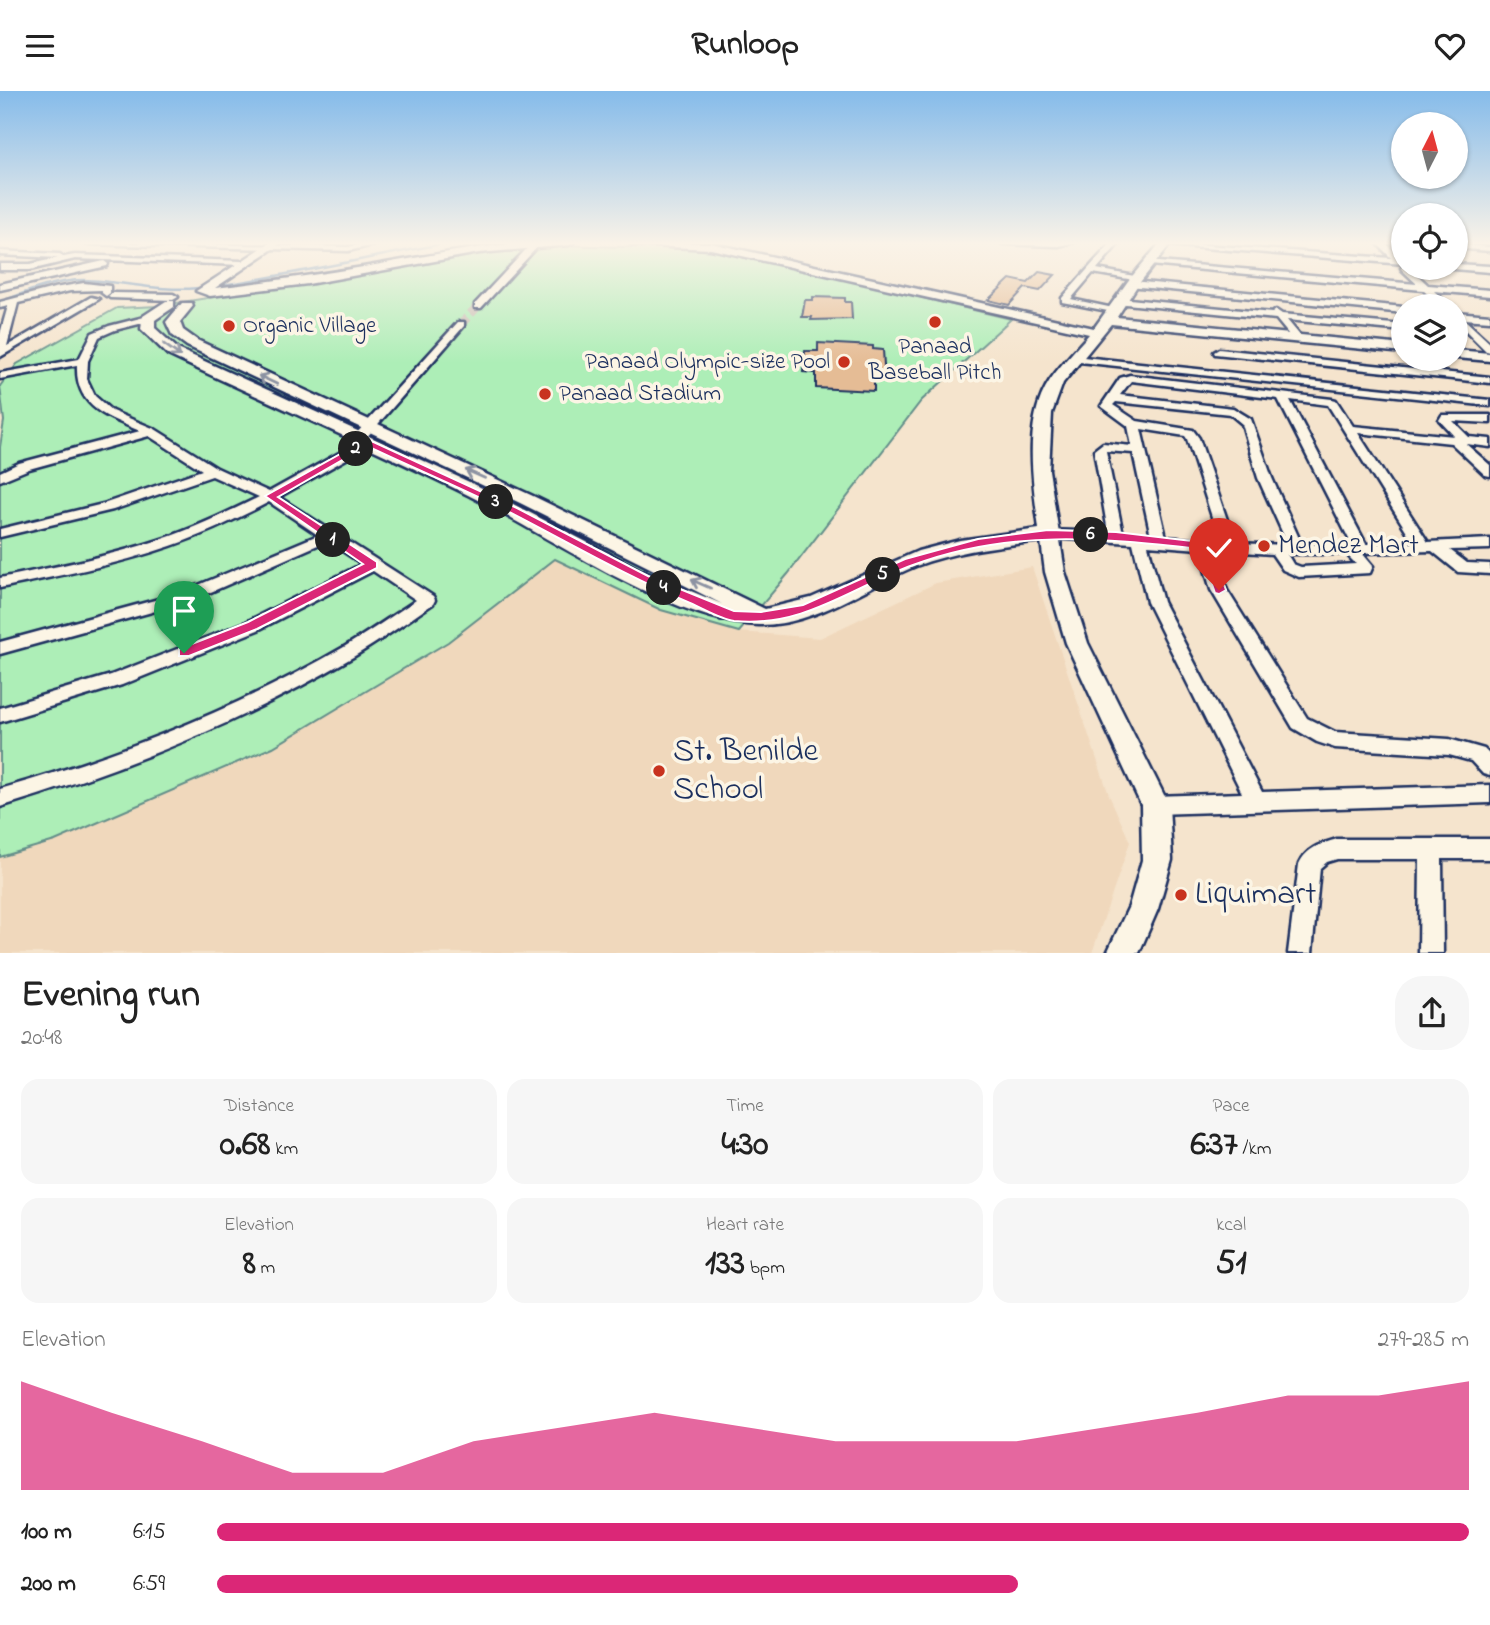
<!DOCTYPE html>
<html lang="en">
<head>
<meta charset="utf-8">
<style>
  :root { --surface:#fff; --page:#f6f6f6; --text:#222; --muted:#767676; --accent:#db2777 }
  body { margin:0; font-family:"Indie Flower",sans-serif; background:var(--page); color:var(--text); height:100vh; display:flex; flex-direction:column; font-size:26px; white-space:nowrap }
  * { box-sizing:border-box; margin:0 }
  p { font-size:23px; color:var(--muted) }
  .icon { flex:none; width:38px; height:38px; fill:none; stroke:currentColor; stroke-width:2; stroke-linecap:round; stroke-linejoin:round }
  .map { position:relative; height:862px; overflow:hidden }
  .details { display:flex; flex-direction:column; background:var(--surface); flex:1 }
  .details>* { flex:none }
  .needle { width:46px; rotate:6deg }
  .fabs { position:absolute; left:1391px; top:21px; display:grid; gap:14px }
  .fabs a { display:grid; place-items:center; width:77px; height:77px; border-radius:50%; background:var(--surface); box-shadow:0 2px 5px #0004; font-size:35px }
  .pin { position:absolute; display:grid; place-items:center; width:60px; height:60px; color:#fff; margin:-72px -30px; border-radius:50% 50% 50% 0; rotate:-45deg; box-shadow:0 0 7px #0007 }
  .pin .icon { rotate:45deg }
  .km { position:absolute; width:35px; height:35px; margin:-18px; border-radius:50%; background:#222; color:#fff; font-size:19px; line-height:35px; text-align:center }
  .round { display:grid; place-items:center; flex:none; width:74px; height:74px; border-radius:28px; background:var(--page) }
  .summary { display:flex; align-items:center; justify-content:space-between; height:119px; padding:0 21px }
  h1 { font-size:38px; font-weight:700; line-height:52px }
  .metrics { display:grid; grid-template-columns:repeat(3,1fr); gap:10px; height:119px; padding:7px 21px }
  .metrics div { display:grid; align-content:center; border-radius:18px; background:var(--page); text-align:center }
  .metrics b { font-size:35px; font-weight:700 }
  .metrics small { font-size:19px; font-weight:400 }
  .metrics p { font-size:19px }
  .chart { height:196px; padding:14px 21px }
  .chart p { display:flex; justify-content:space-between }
  .chart svg { width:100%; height:126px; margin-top:7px; fill:var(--accent); opacity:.7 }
  ul { padding:0 21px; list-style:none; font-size:23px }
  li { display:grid; grid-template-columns:112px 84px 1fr; align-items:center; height:52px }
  li i { height:18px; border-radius:9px; background:var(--accent) }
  header { display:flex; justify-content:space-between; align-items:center; height:91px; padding:0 21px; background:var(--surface); font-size:32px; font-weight:700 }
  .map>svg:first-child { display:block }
  .built { fill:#f0d8bc }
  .green { fill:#adeeb7; stroke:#648e8a; stroke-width:2 }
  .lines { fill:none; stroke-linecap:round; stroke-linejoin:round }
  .stream { stroke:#6289b4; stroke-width:2.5 }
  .building { fill:#e5bc95; stroke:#1b2f5e; stroke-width:2 }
  .street-tunnel { stroke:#c9c0b7; stroke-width:9; stroke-dasharray:9 4.5; stroke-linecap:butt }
  .street-casing { stroke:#1b2f5e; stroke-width:5 }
  .secondary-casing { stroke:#1b2f5e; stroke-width:5 }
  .street { fill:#fcf5e5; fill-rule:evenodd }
  .secondary { fill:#fcf5e5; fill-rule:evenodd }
  .oneway { stroke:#8c92a2 }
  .route { fill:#db2777; stroke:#fff; stroke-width:2 }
  .poi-dot { fill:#c8321e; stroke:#fcf5e5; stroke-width:2.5 }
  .labels { text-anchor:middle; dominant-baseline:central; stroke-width:7; stroke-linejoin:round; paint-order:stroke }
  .far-poi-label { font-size:23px; fill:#1b2f5e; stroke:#fcf5e5; text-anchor:start }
  .poi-label { font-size:28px; fill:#1b2f5e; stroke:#fcf5e5; text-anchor:start }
  .near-poi-label { font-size:33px; fill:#1b2f5e; stroke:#fcf5e5; text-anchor:start }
</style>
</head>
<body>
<header><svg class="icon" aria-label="menu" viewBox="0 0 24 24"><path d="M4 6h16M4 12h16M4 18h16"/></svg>Runloop<svg class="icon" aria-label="heart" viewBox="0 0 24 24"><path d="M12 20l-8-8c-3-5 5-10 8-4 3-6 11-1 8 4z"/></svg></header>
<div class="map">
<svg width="1490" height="862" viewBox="0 0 1490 862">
  <rect width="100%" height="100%" fill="#f5e4cd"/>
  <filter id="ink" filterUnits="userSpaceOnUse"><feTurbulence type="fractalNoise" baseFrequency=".0143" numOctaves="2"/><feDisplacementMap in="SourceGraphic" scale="14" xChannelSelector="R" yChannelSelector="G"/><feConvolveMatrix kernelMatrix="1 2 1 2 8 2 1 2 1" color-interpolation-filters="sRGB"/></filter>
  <g filter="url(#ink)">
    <path class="built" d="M 555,468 L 661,519 L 739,541 L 820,547 L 936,492 L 1032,476 L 1109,704 L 1130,751 L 1092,862 L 0,862 L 0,766 L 55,750 L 273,656 L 448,551 Z"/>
    <path class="green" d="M 560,154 L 722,159 L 1011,228 L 921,310 L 788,483 L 739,541 L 661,519 L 555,468 L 448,551 L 273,656 L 55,750 L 0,766 L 0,356 L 4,330 L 0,295 L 17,273 L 117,217 L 158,215 L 482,162 Z"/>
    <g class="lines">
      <path class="stream" d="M 217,195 C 296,183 374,165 453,151
        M 0,211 C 27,201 55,189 84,189 C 123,190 159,201 198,197"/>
    </g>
    <path class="building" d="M 1039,181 L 1055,184 L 1040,200 L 1025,197 L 1009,214 L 988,209 L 1010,188 L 1028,192 Z
      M 813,206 L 845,207 L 845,211 L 851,211 L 852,228 L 811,229 L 812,226 L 802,226 L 805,209 L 813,209 Z
      M 818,252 L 873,255 L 873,258 L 883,259 L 885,290 L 874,290 L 874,300 L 816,297 L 816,282 L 803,281 L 805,260 L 818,260 Z"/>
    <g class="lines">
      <path class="street-tunnel" d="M 461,233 L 478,215"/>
      <defs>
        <path id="street" d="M 81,151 L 348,156 L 371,151 L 386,151 L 348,160 L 85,153 Z
          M 533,151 L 540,153 L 481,217 L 475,217 L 475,213 Z
          M 999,151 L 1075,151 L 1058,155 L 1003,153 Z
          M 1112,151 L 1120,151 L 1097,178 L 1140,186 L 1140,190 L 1093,182 L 1071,208 L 1118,218 L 1118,222 L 1062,211 L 1062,207 Z
          M 1163,151 L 1391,167 L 1376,151 L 1384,151 L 1404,168 L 1404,173 L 1166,154 Z
          M 1398,151 L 1404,151 L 1404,153 L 1399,153 Z
          M 1456,153 L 1490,156 L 1490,160 L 1456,157 Z
          M 0,160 L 60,163 L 63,166 L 75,164 L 243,170 L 247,172 L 243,174 L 75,168 L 30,179 L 0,179 L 0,173 L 30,173 L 58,167 L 0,164 Z
          M 104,170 L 108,173 L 107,175 L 0,199 L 0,193 Z
          M 1147,170 L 1417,193 L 1402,179 L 1401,177 L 1404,175 L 1404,177 L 1410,177 L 1428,194 L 1490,199 L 1490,205 L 1434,200 L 1450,215 L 1440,215 L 1423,199 L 1150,174 L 1146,172 Z
          M 1456,173 L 1490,175 L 1490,181 L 1453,178 L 1456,177 Z
          M 1132,190 L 1404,216 L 1404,222 L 1129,195 L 1129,191 Z
          M 84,192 L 110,195 L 110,202 L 106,205 L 102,202 L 102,199 L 70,200 L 18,212 L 7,255 L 91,206 L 99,208 L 0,266 L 0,243 L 8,215 L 0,217 L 0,211 L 54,197 Z
          M 113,202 L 173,203 L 178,206 L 173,209 L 110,207 L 108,205 Z
          M 1119,207 L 1272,222 L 1276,219 L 1282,223 L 1404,234 L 1404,240 L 1287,229 L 1303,248 L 1298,251 L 1294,250 L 1276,228 L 1116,212 L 1116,208 Z
          M 1456,221 L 1490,224 L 1490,230 L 1464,228 L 1490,252 L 1490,261 L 1486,260 L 1456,230 Z
          M 148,225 L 151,226 L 151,230 L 115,239 L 99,246 L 88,270 L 87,288 L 95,305 L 112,320 L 155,338 L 217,377 L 269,401 L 359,351 L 353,347 L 355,344 L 458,231 L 464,231 L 464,235 L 365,348 L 371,348 L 373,351 L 371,354 L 279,406 L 433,505 L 435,509 L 433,513 C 406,531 380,550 353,566 C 243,631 122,679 0,716 L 0,698 C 119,664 237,618 344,556 C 369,541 392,525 416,509 L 373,480 L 258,539 L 122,594 L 0,631 L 0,617 L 111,584 L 246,531 L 362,473 L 327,450 L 188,511 L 0,563 L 0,551 L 177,503 L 318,444 L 269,411 C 237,428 205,443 171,455 C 116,474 57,485 0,497 L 0,487 C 53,476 107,466 159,449 C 193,438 226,422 259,406 L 212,385 L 113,419 L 0,446 L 0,438 L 103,413 L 202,379 L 149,345 L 29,378 L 0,390 L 0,381 L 19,372 L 140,340 C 107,326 75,316 77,274 L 0,288 L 0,282 L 79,268 L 92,242 L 109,235 Z
          M 1219,258 L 1490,286 L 1490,292 L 1215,263 L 1214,261 Z
          M 1074,265 L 1490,309 L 1490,315 L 1070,270 L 1070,266 Z
          M 1130,284 L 1332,308 L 1336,309 L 1353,335 L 1454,345 L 1439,329 L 1442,324 L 1490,324 L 1490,332 L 1453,330 L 1469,346 L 1490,348 L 1490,356 L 1466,353 L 1490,374 L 1490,385 L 1485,384 L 1451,352 L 1358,342 L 1428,451 L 1490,448 L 1490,458 L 1450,459 L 1467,472 L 1490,473 L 1490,483 L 1458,481 L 1432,460 L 1362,462 L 1373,475 L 1370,482 L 1299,486 L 1283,479 L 1272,463 L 1214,459 L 1227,499 L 1307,627 L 1335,641 L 1449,648 L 1484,658 L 1490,664 L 1490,685 L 1483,683 L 1471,670 L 1449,664 L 1335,657 L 1317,651 L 1293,637 L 1211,499 L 1199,458 L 1148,454 L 1163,511 L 1262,701 L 1490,694 L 1490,712 L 1155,723 L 1148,720 L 1145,714 L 1148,708 L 1155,705 L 1242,702 L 1147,511 L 1133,452 L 1048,447 L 1041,443 L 1048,439 L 1108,441 L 1094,359 L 1103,352 L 1132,355 L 1128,335 L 1101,315 L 1120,287 ZM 1131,290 L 1278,308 L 1351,452 L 1302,454 L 1272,387 L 1251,328 L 1233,317 L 1120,304 ZM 1290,309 L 1328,314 L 1414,452 L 1366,453 ZM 1116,311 L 1230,323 L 1242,333 L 1258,387 L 1288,454 L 1235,452 L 1199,347 L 1193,339 L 1137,330 L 1113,314 ZM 1141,338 L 1185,345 L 1187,348 L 1220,451 L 1166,446 ZM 1106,360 L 1133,362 L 1151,445 L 1123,443 ZM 1287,463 L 1346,463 L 1356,473 L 1301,476 L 1293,473 Z
          M 1337,748 L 1490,748 L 1490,768 L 1442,768 L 1443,862 L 1419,862 L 1420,768 L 1337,768 L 1327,771 L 1320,777 L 1312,862 L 1288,862 L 1299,773 C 1307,756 1321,753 1337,748 Z"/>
        <path id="secondary" d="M 271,151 L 283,151 L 215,197 C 265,191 314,184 363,176 C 433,164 503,149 574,151 L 569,154 L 479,162 L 308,193 L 210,205 L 196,200 Z
          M 628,151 L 711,152 L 1094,237 L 1128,190 L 1161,151 L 1172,151 L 1137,195 L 1117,226 L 1404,254 L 1404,262 L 1111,233 L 1063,292 L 1052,322 L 1049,379 L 1065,481 L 1088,552 L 1169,714 L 1172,769 L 1158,818 L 1139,862 L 1107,862 L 1129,815 L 1142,769 L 1141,714 L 1066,552 L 1045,481 L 1041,450 C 999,455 956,460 916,475 C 866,495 815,535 759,534 C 673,532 544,442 466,403 C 367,354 267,311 168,264 L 141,238 L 143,225 L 166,210 L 174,210 L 174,216 L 155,229 L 155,237 L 178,258 L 478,395 L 643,480 L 722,513 L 520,412 L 187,255 L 172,244 L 166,231 L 182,212 L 192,212 L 193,215 L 180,231 L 183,239 L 197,249 L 533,405 L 765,518 L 811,507 L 918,460 L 960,449 L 1039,438 C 1033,391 1022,331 1050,289 C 1061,273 1076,258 1089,243 L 711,158 L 633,154 Z
          M 1456,259 L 1490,262 L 1490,270 L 1456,267 Z"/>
      </defs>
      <use href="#street" class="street-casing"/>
      <use href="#secondary" class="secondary-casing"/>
      <use href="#street" class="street"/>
      <use href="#secondary" class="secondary"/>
    </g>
    <defs><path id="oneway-shaft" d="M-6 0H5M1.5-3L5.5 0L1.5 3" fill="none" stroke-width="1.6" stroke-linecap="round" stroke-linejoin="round" transform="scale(1.75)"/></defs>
    <g class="oneway">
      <use href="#oneway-shaft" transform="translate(172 259) rotate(36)"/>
      <use href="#oneway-shaft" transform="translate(268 289) rotate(-155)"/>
      <use href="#oneway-shaft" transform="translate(475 383) rotate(-156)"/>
      <use href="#oneway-shaft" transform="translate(701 493) rotate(-156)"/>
    </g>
  </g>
  <linearGradient id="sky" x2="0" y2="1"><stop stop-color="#85bbea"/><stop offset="0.56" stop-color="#faf3e8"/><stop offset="1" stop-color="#faf3e8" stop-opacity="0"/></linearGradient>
  <rect width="1490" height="272" fill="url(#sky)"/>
  <path class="route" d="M 367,348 L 517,417 L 648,485 L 734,520 L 761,521 L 803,514 L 905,468 L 978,448 L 1048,439 L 1116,441 L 1209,452 L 1226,499 L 1219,503 L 1215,502 L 1200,458 C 1101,447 1009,438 913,474 C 852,496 804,537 734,530 C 720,528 704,518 690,512 C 628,486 571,453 511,422 C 464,398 415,378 367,355 L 278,406 L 377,471 L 377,477 L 257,538 L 189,565 L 179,565 L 179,558 L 248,531 L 363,473 L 265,405 Z"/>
  <g class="poi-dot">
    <circle cx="935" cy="231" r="7"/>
    <circle cx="229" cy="235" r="7"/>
    <circle cx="844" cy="271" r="7"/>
    <circle cx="545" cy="303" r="7"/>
    <circle cx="1264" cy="455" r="7"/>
    <circle cx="659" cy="680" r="7"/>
    <circle cx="1181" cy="804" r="7"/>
  </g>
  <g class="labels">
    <g class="far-poi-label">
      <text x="243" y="235">Organic Village</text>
      <text x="935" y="256" text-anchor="middle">Panaad<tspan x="935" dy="26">Baseball Pitch</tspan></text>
      <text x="830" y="271" text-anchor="end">Panaad Olympic-size Pool</text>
      <text x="559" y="303">Panaad Stadium</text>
    </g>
    <g class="poi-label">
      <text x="1278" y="455">Mendez Mart</text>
    </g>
    <g class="near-poi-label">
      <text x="673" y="661">St. Benilde<tspan x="673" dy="38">School</tspan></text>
      <text x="1195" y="804">Liquimart</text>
    </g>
  </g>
</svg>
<div class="fabs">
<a><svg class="needle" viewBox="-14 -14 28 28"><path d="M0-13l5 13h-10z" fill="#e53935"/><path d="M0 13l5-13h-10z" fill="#767676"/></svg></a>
<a><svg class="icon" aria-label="locate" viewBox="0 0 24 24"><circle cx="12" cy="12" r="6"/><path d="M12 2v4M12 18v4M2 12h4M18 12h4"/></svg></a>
<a><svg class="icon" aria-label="layers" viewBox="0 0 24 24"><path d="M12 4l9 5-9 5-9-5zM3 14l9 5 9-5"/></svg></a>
</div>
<div class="pin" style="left:184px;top:562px;background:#1e9e55"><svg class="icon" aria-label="arrive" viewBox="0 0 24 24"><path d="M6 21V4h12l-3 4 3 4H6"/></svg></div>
<div class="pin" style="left:1219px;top:499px;background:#d93025"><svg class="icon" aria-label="check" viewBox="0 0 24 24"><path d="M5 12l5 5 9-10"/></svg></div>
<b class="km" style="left:333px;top:449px">1</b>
<b class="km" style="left:356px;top:358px">2</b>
<b class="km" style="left:496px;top:411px">3</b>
<b class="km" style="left:664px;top:497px">4</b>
<b class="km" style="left:883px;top:484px">5</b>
<b class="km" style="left:1091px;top:444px">6</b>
</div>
<section class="details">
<div class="summary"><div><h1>Evening run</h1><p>20:48</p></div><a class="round"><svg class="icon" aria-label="share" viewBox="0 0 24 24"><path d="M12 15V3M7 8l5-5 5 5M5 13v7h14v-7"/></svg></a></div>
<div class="metrics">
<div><p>Distance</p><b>0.68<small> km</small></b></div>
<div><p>Time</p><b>4:30</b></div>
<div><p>Pace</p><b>6:37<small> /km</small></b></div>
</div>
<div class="metrics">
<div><p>Elevation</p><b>8<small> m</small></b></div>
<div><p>Heart rate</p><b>133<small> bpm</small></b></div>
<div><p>kcal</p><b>51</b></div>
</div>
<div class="chart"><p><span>Elevation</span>279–285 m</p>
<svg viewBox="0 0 160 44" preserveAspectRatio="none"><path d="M0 44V6L10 17L20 27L30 38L40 38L50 27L60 22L70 17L80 22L90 27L100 27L110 27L120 22L130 17L140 11L150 11L160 6V44z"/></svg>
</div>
<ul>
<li><b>100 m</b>6:15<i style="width:100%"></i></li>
<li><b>200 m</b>6:59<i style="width:64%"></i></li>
</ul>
</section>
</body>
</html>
